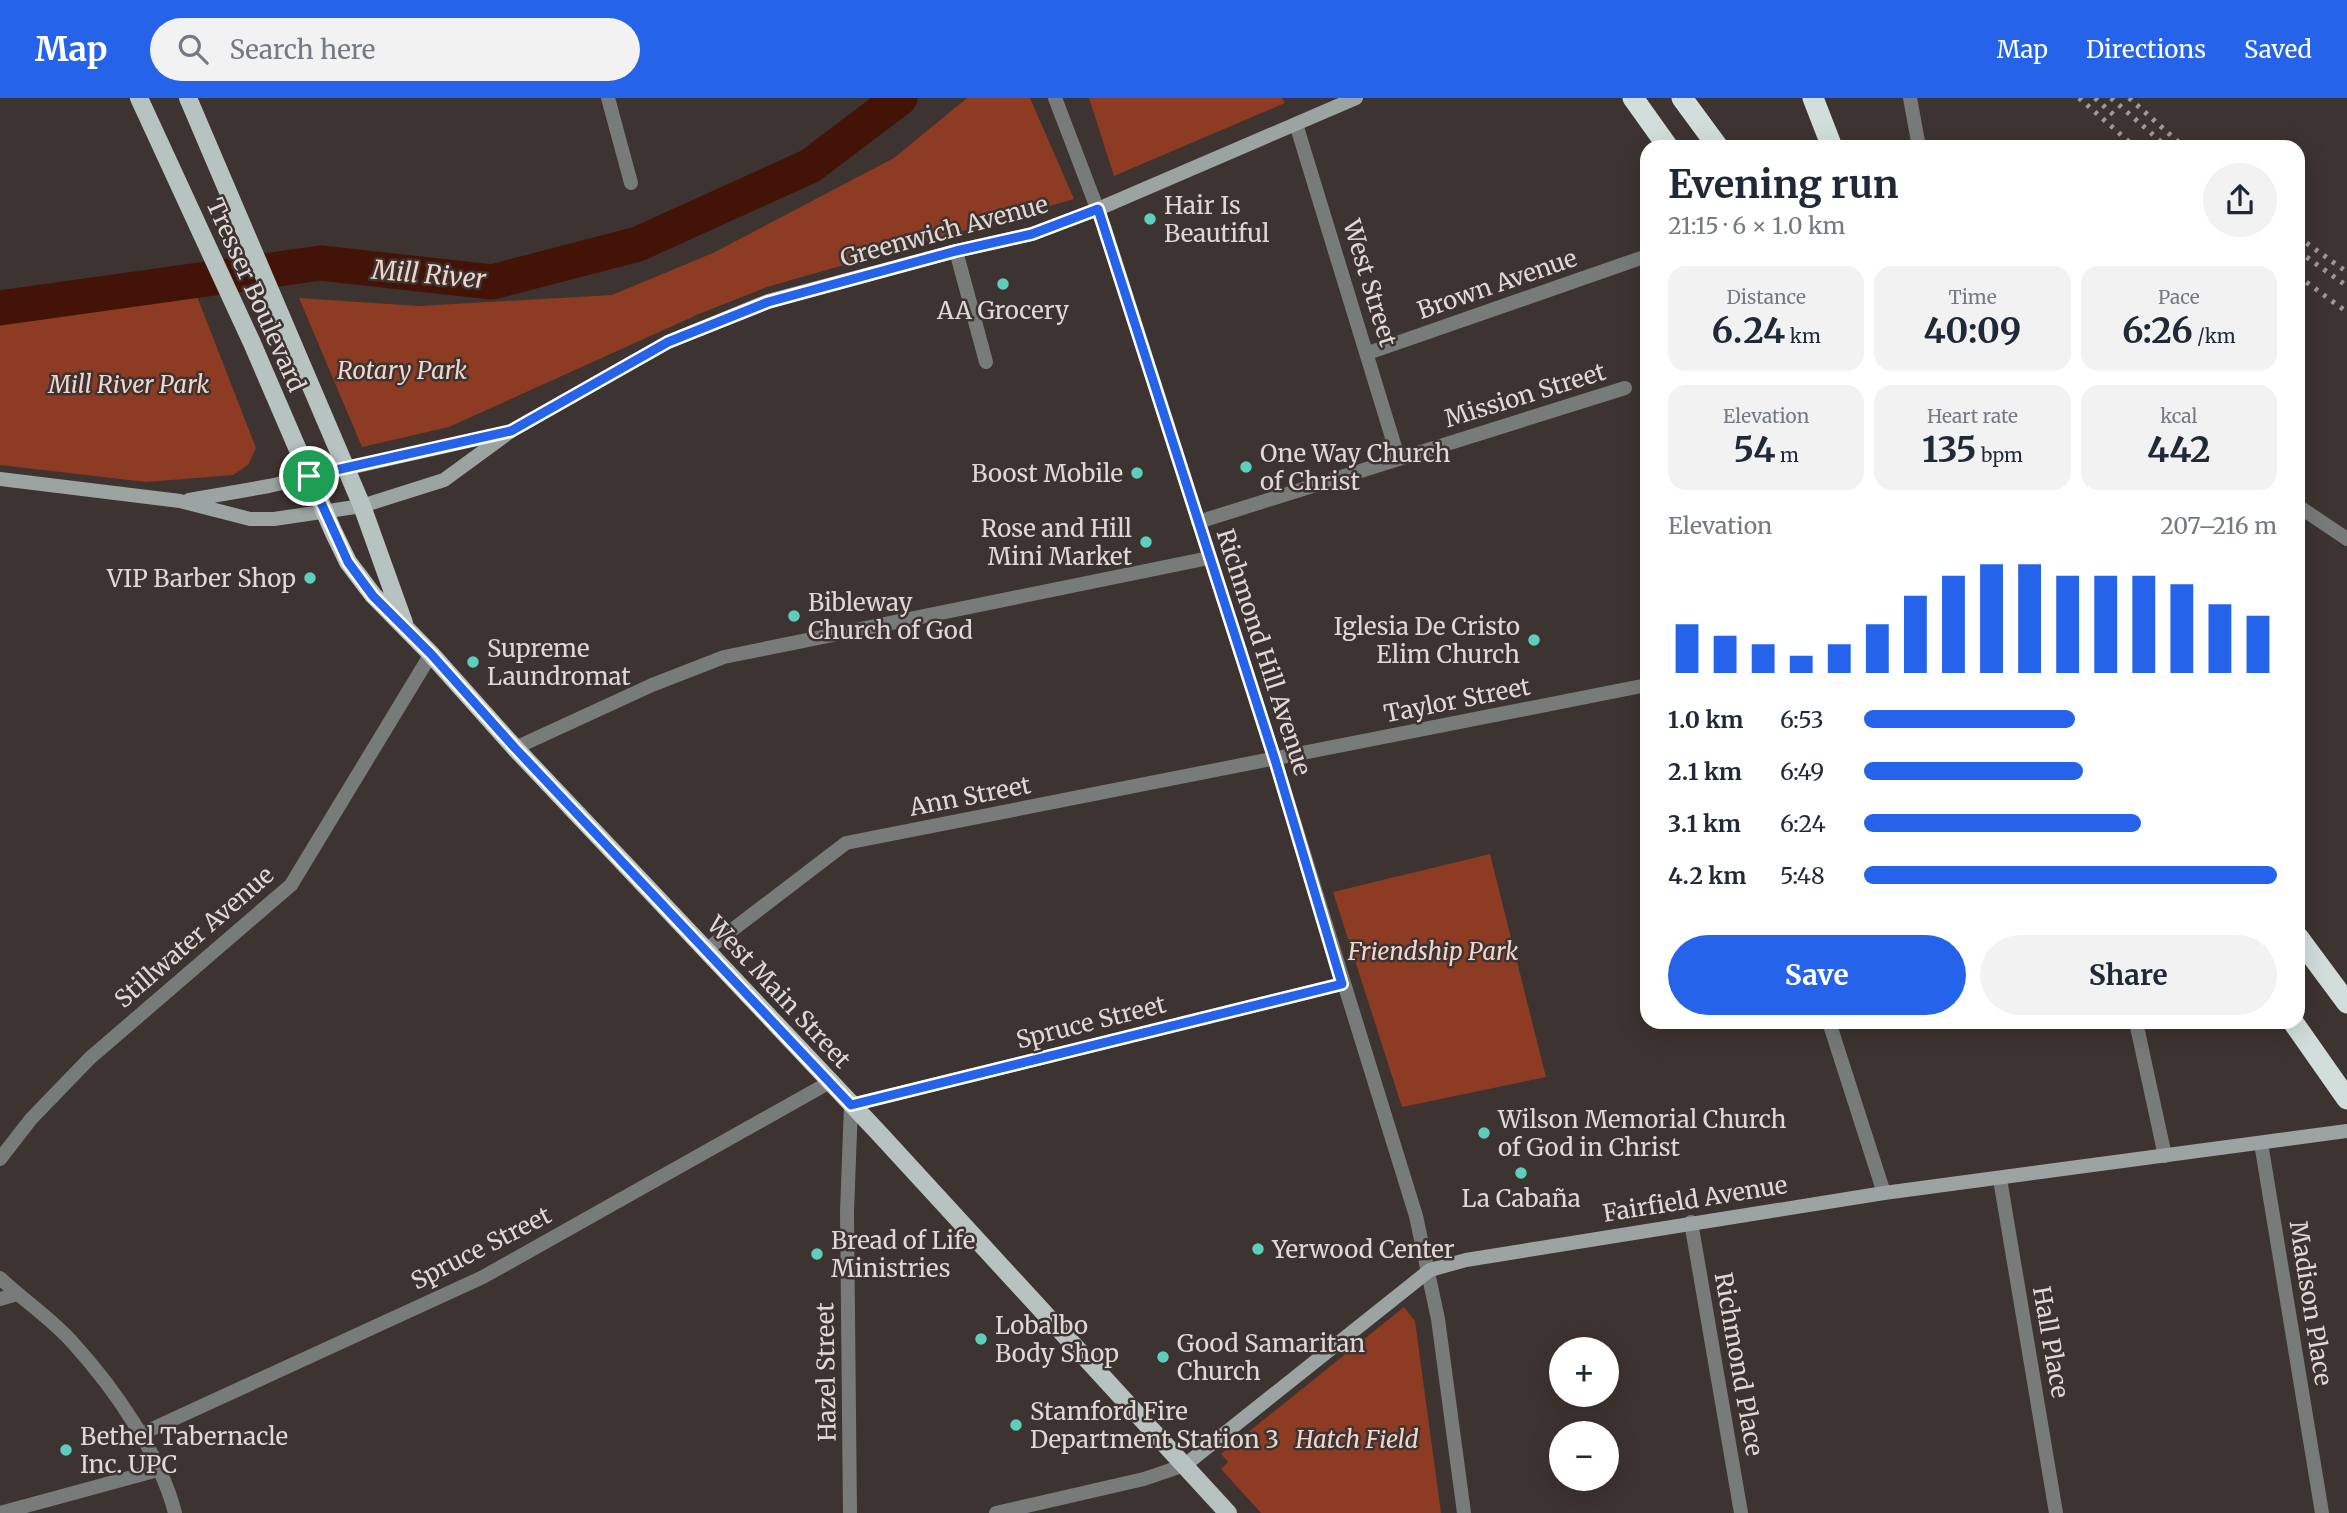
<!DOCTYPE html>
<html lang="en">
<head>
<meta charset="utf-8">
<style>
  :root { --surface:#fff; --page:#f2f2f3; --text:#1f2937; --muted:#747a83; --accent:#2563eb }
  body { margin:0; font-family:Merriweather,serif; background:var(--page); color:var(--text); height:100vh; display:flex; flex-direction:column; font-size:26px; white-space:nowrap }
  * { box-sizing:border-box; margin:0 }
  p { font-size:23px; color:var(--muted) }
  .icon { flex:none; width:38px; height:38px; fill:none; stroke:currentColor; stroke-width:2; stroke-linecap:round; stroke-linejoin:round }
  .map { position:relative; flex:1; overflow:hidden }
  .details { position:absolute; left:1640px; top:42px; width:665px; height:889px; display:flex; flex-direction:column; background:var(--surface); border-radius:21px; box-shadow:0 7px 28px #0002 }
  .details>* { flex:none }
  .fabs { position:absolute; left:1549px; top:1239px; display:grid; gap:14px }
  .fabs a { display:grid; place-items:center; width:70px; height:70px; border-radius:50%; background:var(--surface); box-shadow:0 7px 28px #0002; font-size:35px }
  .pin { position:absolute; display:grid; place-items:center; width:60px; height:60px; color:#fff; margin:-30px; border:4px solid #fff; border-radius:50%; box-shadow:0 2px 7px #0007 }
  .round { display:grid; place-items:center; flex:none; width:74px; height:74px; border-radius:37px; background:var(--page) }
  .headline { display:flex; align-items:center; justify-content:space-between; height:119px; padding:0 28px }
  h1 { font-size:38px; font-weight:700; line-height:52px }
  .stats { display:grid; grid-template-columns:repeat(3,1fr); gap:10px; height:119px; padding:7px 28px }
  .stats div { display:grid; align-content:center; border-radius:18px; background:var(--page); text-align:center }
  .stats b { font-size:35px; font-weight:700 }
  .stats small { font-size:19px; font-weight:400 }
  .stats p { font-size:19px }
  .chart { height:196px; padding:14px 28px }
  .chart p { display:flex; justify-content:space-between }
  .chart svg { width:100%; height:126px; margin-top:7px; stroke:var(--accent); stroke-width:6 }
  .action { display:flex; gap:14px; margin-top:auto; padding:14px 28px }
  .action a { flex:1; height:80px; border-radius:42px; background:var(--accent); color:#fff; font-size:28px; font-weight:700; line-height:80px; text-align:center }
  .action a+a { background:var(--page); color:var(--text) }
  ul { padding:0 28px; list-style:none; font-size:23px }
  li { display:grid; grid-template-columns:112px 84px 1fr; align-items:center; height:52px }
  li i { height:18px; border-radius:9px; background:var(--accent) }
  header { display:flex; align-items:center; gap:42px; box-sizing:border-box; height:98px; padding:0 35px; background:var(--accent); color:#fff }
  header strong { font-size:33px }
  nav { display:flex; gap:38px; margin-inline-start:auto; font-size:24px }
  .search { width:490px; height:63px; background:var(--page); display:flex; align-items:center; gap:18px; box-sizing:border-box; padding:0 24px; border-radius:38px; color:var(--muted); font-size:26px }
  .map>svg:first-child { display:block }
  .green { fill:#8d3b23 }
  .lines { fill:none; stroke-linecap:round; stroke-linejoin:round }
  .river { stroke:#421306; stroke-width:35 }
  .minor { stroke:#777c7b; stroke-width:14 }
  .tertiary { stroke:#777c7b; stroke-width:14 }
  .secondary { stroke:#9ba4a2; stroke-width:14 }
  .primary { stroke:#b7c3c0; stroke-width:18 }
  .motorway { stroke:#d1dedb; stroke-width:21 }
  .rail { stroke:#a09796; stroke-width:5; stroke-dasharray:3.5 7; stroke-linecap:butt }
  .route-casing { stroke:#fff; stroke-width:14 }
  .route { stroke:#2563eb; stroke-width:9 }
  .poi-dot { fill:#5ccebb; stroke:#3d3330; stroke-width:2.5 }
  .labels { text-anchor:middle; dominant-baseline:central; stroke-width:5; stroke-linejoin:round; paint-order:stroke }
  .poi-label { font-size:24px; fill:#dfd8d7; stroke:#3d3330; text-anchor:start }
  .street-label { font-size:24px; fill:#dfd8d7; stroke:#3d3330 }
  .park-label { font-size:24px; font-style:italic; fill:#f0d6ce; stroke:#3d3330 }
  .water-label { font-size:26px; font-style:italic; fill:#f0d5cd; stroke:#3d3330 }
</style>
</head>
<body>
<header>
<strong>Map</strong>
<div class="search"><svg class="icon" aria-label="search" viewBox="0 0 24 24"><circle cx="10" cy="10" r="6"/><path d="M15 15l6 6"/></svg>Search here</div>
<nav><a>Map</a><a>Directions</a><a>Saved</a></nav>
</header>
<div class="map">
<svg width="2347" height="1415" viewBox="0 0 2347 1415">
  <rect width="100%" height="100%" fill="#3d3330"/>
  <path class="green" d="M 967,0 L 1030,0 L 1074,101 L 767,189 L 699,216 L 449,329 L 362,349 L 299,200 L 419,208 L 612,197 L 713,155 L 894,60 Z
    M 1089,0 L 1282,0 L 1285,5 L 1114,78 Z
    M 191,183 L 256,350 L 248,367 L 233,377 L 146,384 L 0,367 L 0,210 Z
    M 1490,756 L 1546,979 L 1402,1009 L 1333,794 Z
    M 1404,1209 L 1415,1223 L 1441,1415 L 1261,1415 L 1221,1371 L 1228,1364 L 1221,1356 Z"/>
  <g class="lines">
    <path class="river" d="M 0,210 L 321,165 L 492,184 L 638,146 L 810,68 L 900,0"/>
    <path class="minor" d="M 608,0 L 631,85
      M 1055,0 L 1105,131 L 1275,662 L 1416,1118 L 1438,1221 L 1464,1415
      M 1910,0 L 1919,49
      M 1296,26 L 1398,359
      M 956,153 L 986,264
      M 1368,255 L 1641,160
      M 2298,408 L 2347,441
      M 1198,424 L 1625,290
      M 515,650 L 652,587 L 724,559 L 1209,460
      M 706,852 L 846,745 L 1647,587
      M 1829,924 L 1884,1095
      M 2136,924 L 2165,1058
      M 2261,1045 L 2322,1415
      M 2000,1081 L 2056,1415
      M 1691,1124 L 1741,1415
      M 0,1201 L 17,1196
      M 141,1336 L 483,1179 L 830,984
      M 0,1415 L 158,1372
      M 850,1415 L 847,1114 L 851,1007 L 1342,886"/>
    <path class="tertiary" d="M 0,1061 L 31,1021 L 90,960 L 291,787 L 431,556
      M 0,1180 C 23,1202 52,1221 73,1245 C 114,1290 160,1356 175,1415
      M 996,1415 L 1144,1381 L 1185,1367"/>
    <path class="secondary" d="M 0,381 L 180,403 L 250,421 L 274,421 L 362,408 L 444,382 L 511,333 L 668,244 L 768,203 L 956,153 L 1032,136 L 1098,111 L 1356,0
      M 189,402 L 269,388 L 504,335
      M 1185,1367 L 1430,1172 L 1466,1162 L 1884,1095 L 2347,1033"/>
    <path class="primary" d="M 139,0 L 252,245 L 333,433 L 348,464 L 373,497 L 431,556 L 515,650 L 877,1033 L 1228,1415
      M 188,0 L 362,408 L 404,525"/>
    <path class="motorway" d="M 1633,0 L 1668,49
      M 1682,0 L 1718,49
      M 1813,0 L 1832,49
      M 2298,839 L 2347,905
      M 2293,924 L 2347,1001"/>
    <path class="rail" d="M 2079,0 L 2135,49
      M 2095,0 L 2116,19
      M 2111,0 L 2167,49
      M 2129,0 L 2184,49
      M 2298,139 L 2347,174
      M 2298,153 L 2347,188
      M 2298,178 L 2347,214"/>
  </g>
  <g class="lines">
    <defs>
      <path id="route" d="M 1098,111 L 1275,662 L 1342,886 L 851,1007 L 515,650 L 431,556 L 373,498 L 348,464 L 309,378 L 511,333 L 668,244 L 768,204 L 956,153 L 1032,136 Z"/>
    </defs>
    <use href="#route" class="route-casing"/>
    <use href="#route" class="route"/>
  </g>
  <g class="poi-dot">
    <circle cx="1150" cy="121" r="7"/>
    <circle cx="1003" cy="186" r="7"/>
    <circle cx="1246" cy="369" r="7"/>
    <circle cx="1137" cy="375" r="7"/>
    <circle cx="1146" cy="444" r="7"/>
    <circle cx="310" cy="480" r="7"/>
    <circle cx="794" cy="518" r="7"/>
    <circle cx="1534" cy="542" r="7"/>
    <circle cx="473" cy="564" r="7"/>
    <circle cx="1484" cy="1035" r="7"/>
    <circle cx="1521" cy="1075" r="7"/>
    <circle cx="1258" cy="1151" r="7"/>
    <circle cx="817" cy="1156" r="7"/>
    <circle cx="981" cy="1241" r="7"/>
    <circle cx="1163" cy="1259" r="7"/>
    <circle cx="1016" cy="1327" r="7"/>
    <circle cx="66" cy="1352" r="7"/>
  </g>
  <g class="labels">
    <g class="poi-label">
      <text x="1164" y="107">Hair Is<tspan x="1164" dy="28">Beautiful</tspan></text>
      <text x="1003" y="212" text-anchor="middle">AA Grocery</text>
      <text x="1260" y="355">One Way Church<tspan x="1260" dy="28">of Christ</tspan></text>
      <text x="1123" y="375" text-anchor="end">Boost Mobile</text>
      <text x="1132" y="430" text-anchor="end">Rose and Hill<tspan x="1132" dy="28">Mini Market</tspan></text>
      <text x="296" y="480" text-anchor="end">VIP Barber Shop</text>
      <text x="808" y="504">Bibleway<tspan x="808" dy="28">Church of God</tspan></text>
      <text x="1520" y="528" text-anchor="end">Iglesia De Cristo<tspan x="1520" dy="28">Elim Church</tspan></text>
      <text x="487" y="550">Supreme<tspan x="487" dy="28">Laundromat</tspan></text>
      <text x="1498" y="1021">Wilson Memorial Church<tspan x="1498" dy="28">of God in Christ</tspan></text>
      <text x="1521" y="1100" text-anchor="middle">La Cabaña</text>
      <text x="831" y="1142">Bread of Life<tspan x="831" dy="28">Ministries</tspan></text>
      <text x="1272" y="1151">Yerwood Center</text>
      <text x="995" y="1227">Lobalbo<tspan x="995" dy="28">Body Shop</tspan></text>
      <text x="1177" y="1245">Good Samaritan<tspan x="1177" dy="28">Church</tspan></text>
      <text x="1030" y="1313">Stamford Fire<tspan x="1030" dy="28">Department Station 3</tspan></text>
      <text x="80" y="1338">Bethel Tabernacle<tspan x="80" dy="28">Inc. UPC</tspan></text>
    </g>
    <g class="street-label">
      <text transform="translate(944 133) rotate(-15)">Greenwich Avenue</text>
      <text transform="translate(1370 185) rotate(73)">West Street</text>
      <text transform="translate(1497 186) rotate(-19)">Brown Avenue</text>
      <text transform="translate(256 197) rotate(66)">Tresser Boulevard</text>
      <text transform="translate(1525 297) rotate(-17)">Mission Street</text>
      <text transform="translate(1264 554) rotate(72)">Richmond Hill Avenue</text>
      <text transform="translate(1457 602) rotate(-11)">Taylor Street</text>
      <text transform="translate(970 698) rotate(-11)">Ann Street</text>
      <text transform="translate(194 839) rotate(-41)">Stillwater Avenue</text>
      <text transform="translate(779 894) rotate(47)">West Main Street</text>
      <text transform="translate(1091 924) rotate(-14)">Spruce Street</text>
      <text transform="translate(1695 1101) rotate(-9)">Fairfield Avenue</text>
      <text transform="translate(481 1150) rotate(-27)">Spruce Street</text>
      <text transform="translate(2311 1205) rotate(81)">Madison Place</text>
      <text transform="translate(2051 1244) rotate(80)">Hall Place</text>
      <text transform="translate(1739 1266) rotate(80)">Richmond Place</text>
      <text transform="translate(826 1274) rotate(-91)">Hazel Street</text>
    </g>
    <g class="park-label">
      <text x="402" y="272">Rotary Park</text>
      <text x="129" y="286">Mill River Park</text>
      <text x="1433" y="853">Friendship Park</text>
      <text x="1357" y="1341">Hatch Field</text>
    </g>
    <g class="water-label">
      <text transform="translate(429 176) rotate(5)">Mill River</text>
    </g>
  </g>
</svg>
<div class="fabs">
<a>+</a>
<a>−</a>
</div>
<div class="pin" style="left:309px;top:378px;background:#1e9e55"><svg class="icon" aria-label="arrive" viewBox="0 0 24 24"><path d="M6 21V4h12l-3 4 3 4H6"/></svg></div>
<section class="details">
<div class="headline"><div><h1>Evening run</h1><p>21:15 · 6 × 1.0 km</p></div><a class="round"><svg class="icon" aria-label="share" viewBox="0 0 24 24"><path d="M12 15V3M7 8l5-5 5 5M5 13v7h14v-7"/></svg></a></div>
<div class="stats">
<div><p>Distance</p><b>6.24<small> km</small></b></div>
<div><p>Time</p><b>40:09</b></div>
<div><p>Pace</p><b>6:26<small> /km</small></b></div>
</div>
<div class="stats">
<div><p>Elevation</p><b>54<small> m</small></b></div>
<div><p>Heart rate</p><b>135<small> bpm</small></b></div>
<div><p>kcal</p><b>442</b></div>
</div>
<div class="chart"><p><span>Elevation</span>207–216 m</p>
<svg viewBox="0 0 160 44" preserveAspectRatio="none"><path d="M5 44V27M15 44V31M25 44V34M35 44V38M45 44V34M55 44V27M65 44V17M75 44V10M85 44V6M95 44V6M105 44V10M115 44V10M125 44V10M135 44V13M145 44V20M155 44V24"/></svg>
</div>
<ul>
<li><b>1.0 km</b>6:53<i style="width:51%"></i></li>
<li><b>2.1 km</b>6:49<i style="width:53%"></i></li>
<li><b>3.1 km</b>6:24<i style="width:67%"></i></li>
<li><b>4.2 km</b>5:48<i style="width:100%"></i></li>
</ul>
<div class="action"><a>Save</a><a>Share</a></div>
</section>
</div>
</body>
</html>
